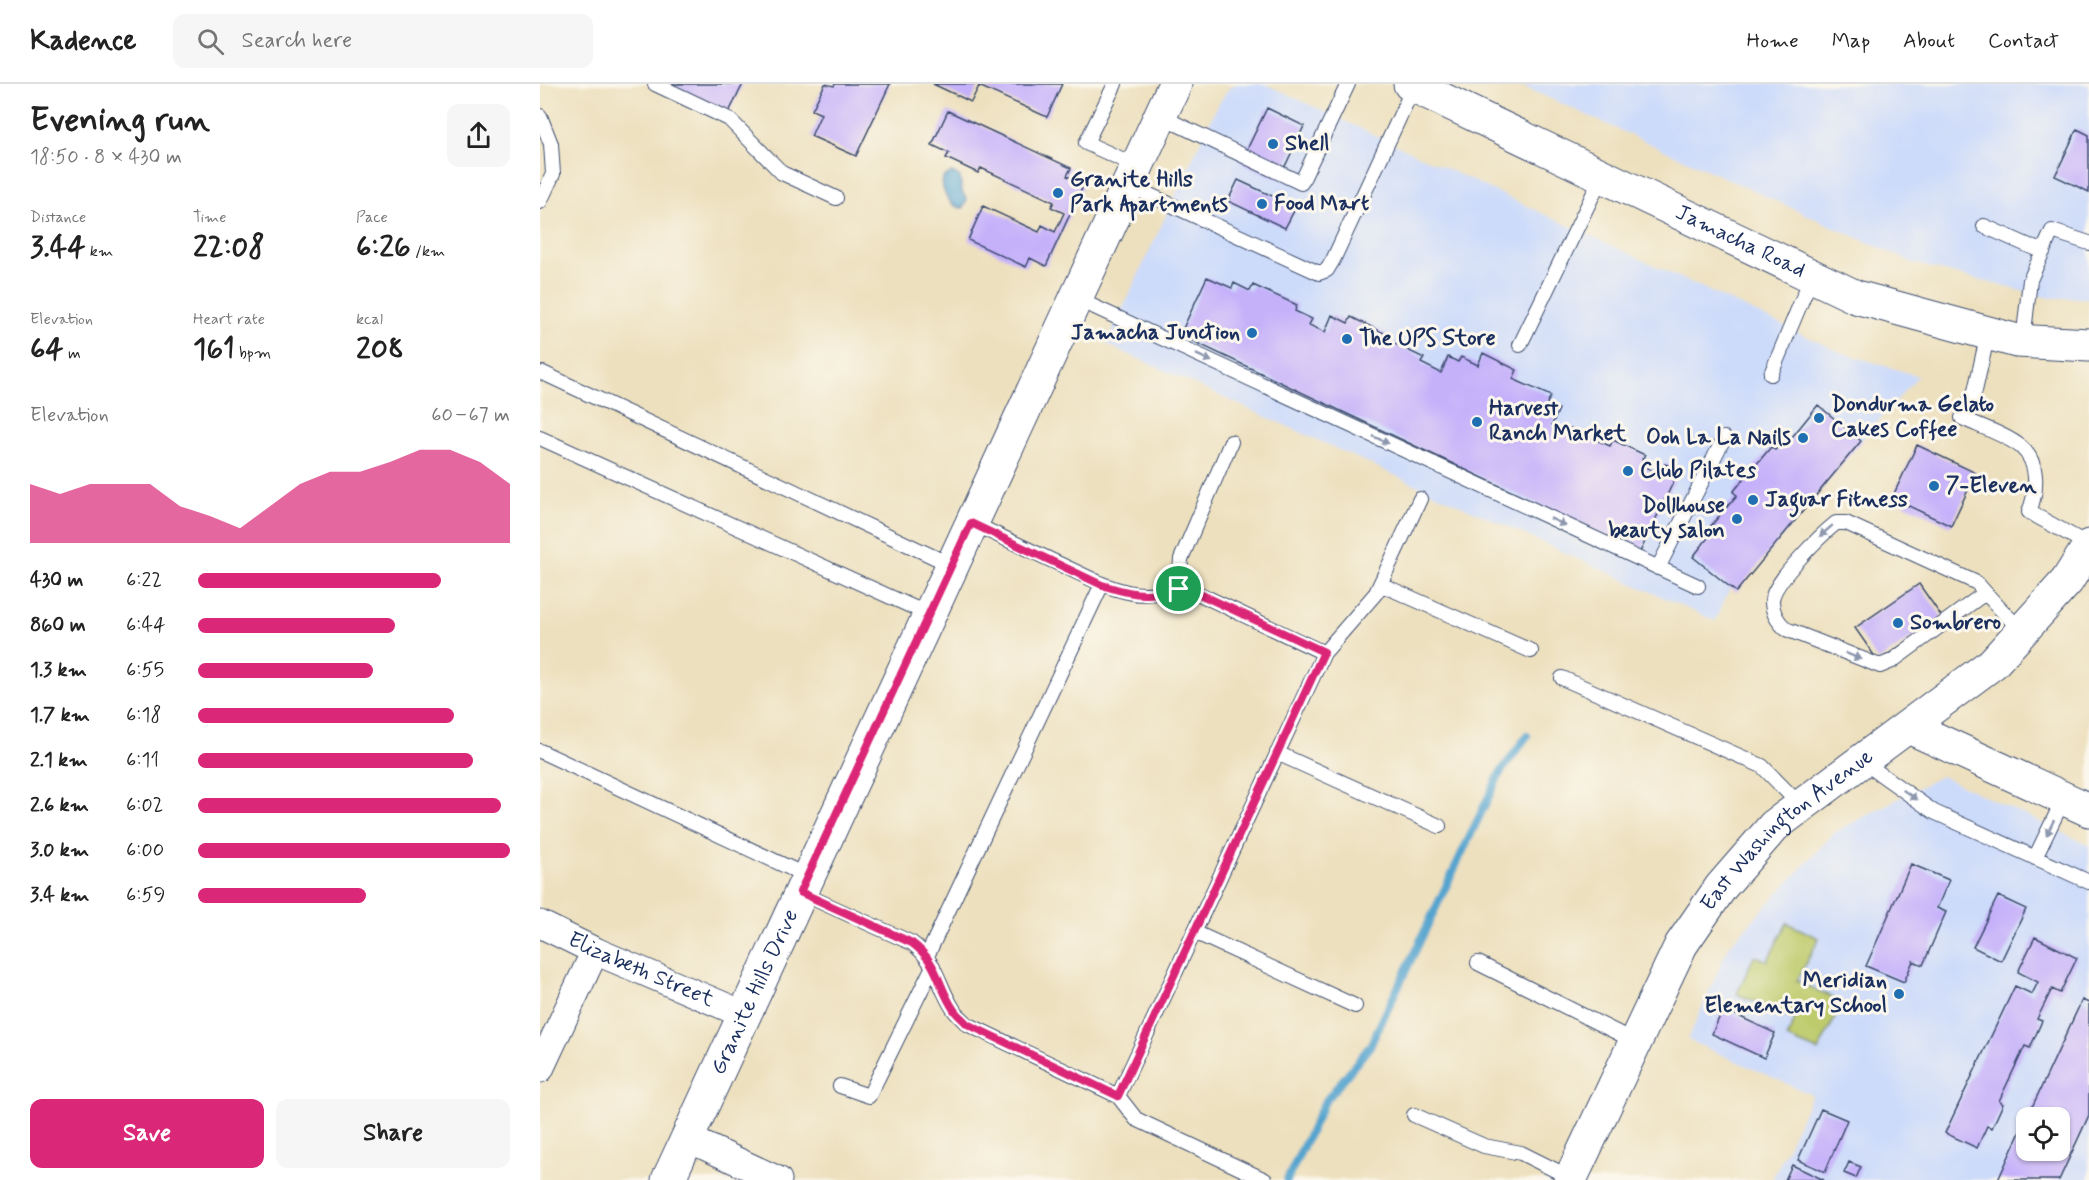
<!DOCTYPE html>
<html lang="en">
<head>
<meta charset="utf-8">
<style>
  :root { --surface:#fff; --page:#f6f6f6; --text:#222; --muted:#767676; --line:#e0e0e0; --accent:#db2777 }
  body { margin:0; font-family:Mynerve,sans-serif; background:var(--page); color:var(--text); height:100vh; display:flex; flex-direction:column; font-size:22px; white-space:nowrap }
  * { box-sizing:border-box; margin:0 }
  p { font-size:20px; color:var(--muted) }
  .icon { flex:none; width:33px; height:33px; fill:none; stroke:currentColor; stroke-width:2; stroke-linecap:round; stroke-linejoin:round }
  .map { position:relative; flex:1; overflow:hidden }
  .drawer { display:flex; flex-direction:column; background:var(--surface); width:540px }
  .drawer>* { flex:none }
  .tools { position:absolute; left:1476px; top:1023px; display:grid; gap:12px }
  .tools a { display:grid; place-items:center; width:54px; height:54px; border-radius:12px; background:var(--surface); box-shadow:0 2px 4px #0004; font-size:30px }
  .pin { position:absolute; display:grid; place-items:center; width:51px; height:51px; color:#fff; margin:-26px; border:3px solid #fff; border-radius:50%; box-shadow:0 2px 6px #0007 }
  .round { display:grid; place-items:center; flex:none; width:63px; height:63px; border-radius:12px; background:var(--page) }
  .overview { display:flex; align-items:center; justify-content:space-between; height:102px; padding:0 30px }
  h1 { font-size:33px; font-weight:800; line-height:45px }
  .stats { display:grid; grid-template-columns:repeat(3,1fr); gap:9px; height:102px; padding:6px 30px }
  .stats div { display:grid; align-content:center }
  .stats b { font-size:30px; font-weight:800 }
  .stats small { font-size:16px; font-weight:400 }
  .stats p { font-size:16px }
  .chart { height:168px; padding:12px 30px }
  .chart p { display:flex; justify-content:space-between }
  .chart svg { width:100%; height:108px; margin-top:6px; fill:var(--accent); opacity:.7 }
  .button { display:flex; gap:12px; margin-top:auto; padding:12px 30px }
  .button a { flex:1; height:69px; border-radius:12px; background:var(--accent); color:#fff; font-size:24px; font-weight:800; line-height:69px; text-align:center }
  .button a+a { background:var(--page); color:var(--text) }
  ul { padding:0 30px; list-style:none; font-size:20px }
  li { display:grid; grid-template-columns:96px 72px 1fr; align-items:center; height:45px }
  li i { height:15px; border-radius:8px; background:var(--accent) }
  header { display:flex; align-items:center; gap:36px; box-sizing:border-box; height:84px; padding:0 30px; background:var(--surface); border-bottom:2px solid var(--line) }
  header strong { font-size:28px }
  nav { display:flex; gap:33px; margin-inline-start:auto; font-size:21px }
  .search { width:420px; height:54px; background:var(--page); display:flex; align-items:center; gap:15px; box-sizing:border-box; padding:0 21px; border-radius:12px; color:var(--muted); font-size:22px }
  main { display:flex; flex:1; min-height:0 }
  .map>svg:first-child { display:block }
  .built { fill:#cddbfa; fill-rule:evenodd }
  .green { fill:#becb6c; stroke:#6c7d65; stroke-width:1.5 }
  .water { fill:#55a4cf; stroke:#386a96; stroke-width:1.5 }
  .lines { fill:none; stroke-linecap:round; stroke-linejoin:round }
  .stream { stroke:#55a4cf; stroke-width:8 }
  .building { fill:#c5b0fa }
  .service-casing { stroke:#3a4a6c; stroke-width:16 }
  .minor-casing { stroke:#3a4a6c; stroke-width:29 }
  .tertiary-casing { stroke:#3a4a6c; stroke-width:35 }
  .secondary-casing { stroke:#3a4a6c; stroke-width:35 }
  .primary-casing { stroke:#3a4a6c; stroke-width:35 }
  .service { stroke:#fff; stroke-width:14 }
  .minor { stroke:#fff; stroke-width:27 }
  .tertiary { stroke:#fff; stroke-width:33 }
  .secondary { stroke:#fff; stroke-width:33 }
  .primary { stroke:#fff; stroke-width:33 }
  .oneway { fill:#8d97ae }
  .route-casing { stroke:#fff; stroke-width:12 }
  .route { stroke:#db2777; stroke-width:8 }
  .poi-dot { fill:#1f6fb2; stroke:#fbf7ec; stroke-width:2 }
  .labels { text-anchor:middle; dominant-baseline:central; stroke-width:6; stroke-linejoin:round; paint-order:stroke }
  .poi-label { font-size:22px; font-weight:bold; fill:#1b2f5e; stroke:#fbf7ec; text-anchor:start }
  .street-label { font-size:22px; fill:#1b2f5e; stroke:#fbf7ec }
</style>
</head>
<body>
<header>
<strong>Kadence</strong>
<div class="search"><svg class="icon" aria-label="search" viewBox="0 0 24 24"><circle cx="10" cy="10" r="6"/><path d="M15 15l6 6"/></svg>Search here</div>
<nav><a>Home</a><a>Map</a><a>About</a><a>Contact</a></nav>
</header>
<main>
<section class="drawer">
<div class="overview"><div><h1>Evening run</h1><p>18:50 · 8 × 430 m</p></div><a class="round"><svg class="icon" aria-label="share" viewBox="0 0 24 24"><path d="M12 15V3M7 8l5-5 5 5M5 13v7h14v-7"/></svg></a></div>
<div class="stats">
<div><p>Distance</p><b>3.44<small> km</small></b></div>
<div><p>Time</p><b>22:08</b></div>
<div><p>Pace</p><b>6:26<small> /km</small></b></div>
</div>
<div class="stats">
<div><p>Elevation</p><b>64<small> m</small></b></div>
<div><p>Heart rate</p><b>161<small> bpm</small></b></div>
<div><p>kcal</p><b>208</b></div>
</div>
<div class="chart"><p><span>Elevation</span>60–67 m</p>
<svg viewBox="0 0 160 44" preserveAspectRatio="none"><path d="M0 44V20L10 24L20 20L30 20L40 20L50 29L60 33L70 38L80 29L90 20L100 15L110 15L120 11L130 6L140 6L150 11L160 20V44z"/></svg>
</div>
<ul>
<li><b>430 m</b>6:22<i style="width:78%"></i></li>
<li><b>860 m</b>6:44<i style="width:63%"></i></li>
<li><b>1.3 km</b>6:55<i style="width:56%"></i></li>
<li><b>1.7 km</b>6:18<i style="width:82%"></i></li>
<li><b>2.1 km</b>6:11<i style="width:88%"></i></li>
<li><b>2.6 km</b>6:02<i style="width:97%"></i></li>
<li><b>3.0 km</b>6:00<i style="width:100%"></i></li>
<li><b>3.4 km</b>6:59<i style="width:54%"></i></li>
</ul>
<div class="button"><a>Save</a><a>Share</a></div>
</section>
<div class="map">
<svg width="1549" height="1096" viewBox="0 0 1549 1096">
  <rect width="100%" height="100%" fill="#fbf7ec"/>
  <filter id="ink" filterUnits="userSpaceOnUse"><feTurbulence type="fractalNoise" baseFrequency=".0167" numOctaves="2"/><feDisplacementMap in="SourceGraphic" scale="12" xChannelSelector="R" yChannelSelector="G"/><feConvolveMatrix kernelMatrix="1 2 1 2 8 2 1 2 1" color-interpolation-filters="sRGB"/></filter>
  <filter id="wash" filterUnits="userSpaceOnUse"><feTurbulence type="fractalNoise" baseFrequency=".008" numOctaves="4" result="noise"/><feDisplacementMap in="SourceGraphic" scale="24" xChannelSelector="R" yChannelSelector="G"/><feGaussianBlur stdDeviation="1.35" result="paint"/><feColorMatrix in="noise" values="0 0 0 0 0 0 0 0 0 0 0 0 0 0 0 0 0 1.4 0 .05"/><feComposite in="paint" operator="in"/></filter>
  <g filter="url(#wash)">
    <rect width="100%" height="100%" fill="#ede0be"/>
    <path class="built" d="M 696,0 L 725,0 L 1300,268 L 1378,292 L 1321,357 L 1196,508 L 1190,504 L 1175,537 L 566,260 L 677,22 L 689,4 Z
      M 978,0 L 1549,0 L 1549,214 L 1509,214 L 1373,179 Z
      M 1401,692 L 1549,761 L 1549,1096 L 1232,1096 L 1272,1011 L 1148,956 L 1188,863 L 1295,748 ZM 1486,1034 L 1520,1034 L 1520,1066 L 1486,1066 Z"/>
    <path class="green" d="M 1247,839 L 1279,854 L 1257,897 L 1303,918 L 1278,967 L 1247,954 L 1255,935 L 1197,910 L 1214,872 L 1227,877 Z"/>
    <path class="water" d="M 410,89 C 426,91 418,97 422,107 C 423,110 425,113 427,116 L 423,124 C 410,124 400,106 403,94 Z"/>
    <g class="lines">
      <path class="stream" d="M 747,1096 L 784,1019 L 830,962 L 960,689 L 987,652"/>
    </g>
    <g id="blocks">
      <path class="building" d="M 129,0 L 203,0 L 189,28 Z
        M 285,0 L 294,2 L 295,0 L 350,0 L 316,72 L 271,52 L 281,30 L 272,26 Z
        M 393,0 L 522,0 L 507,33 L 439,2 L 431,18 Z
        M 727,24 L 764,42 L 739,95 L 701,78 Z
        M 408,27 L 531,84 L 527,92 L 544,100 L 506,182 L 490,174 L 486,183 L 428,156 L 443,122 L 499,148 L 502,141 L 515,148 L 524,129 L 511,123 L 514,118 L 441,84 L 438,89 L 406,74 L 409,69 L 392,61 Z
        M 1537,45 L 1549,51 L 1549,108 L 1515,92 Z
        M 698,96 L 756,123 L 745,144 L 688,117 Z
        M 667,193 L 692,204 L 694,199 L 710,207 L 713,201 L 757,221 L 755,227 L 772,235 L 769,241 L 785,248 L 792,231 L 808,239 L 811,233 L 848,251 L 845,255 L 884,274 L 881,279 L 901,289 L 908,273 L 918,278 L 921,273 L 938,281 L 943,269 L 977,286 L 973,295 L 1011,312 L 1007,319 L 1019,325 L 1012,341 L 1028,349 L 1030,344 L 1070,362 L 1073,356 L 1105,371 L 1102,375 L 1110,379 L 1107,384 L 1120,390 L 1125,380 L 1139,386 L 1100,468 L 640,251 Z
        M 1278,321 L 1321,357 L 1196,508 L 1153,473 L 1174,446 L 1170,443 L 1197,411 L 1193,408 L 1231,363 L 1235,366 L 1245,356 L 1248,358 Z
        M 1377,361 L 1436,389 L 1411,442 L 1352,414 Z
        M 1379,500 L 1402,533 L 1338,577 L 1315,544 Z
        M 1371,780 L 1409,796 L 1397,824 L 1406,828 L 1383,881 L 1373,877 L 1364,898 L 1326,882 Z
        M 1458,812 L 1486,825 L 1461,877 L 1433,863 Z
        M 1495,853 L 1537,874 L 1520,909 L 1512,905 L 1497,935 L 1502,937 L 1490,964 L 1485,962 L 1459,1017 L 1463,1020 L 1452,1044 L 1447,1042 L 1437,1064 L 1405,1049 L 1475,902 L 1492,910 L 1498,898 L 1478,888 Z
        M 1542,916 L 1549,919 L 1549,1031 L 1519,1096 L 1458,1096 L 1486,1035 L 1486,1066 L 1520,1066 L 1520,1034 L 1487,1034 Z
        M 1183,925 L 1235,949 L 1224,974 L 1172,950 Z
        M 1281,1025 L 1307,1036 L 1285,1088 L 1258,1076 Z
        M 1309,1078 L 1321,1083 L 1316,1094 L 1304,1089 Z
        M 1252,1081 L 1284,1096 L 1245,1096 Z"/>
    </g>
  </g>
  <g filter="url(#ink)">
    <use href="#blocks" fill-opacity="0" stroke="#3a4a6c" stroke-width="1.5"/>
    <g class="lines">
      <defs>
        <path id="service" d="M 115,0 L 189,35 L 242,89 L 296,114
          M 575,0 L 546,59 L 597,82
          M 0,32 L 11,60 L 13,90 L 0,118
          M 620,32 L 761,99 L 808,0
          M 588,101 L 779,189 L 787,186 L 793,176 L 874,2
          M 1444,142 L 1503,168
          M 535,214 L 1158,502
          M 1448,249 L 1435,307 L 1422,334 C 1439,342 1467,351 1481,363 C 1500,379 1497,408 1489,428 L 1549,461
          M 1483,257 L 1490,196 L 1512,147 L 1549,159
          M 980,261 L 1062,92
          M 3,289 L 411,481
          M 1231,290 L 1272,192
          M 0,354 L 388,530
          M 1118,484 L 1184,354
          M 840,500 L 991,567
          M 639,505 L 641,475 L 691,358
          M 1445,509 L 1352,577 L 1340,582 L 1246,545 C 1238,538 1232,529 1232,517 C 1232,499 1281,451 1296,439 L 1306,439 L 1437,499 C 1451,516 1466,531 1482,547
          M 784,569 L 836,509 L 880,415
          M 1022,594 L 1222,682 L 1261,722
          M 0,667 L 267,792
          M 737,669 L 899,742
          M 1322,677 L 1394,728 L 1549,798
          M 1495,774 L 1524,714
          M 261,809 L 372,859 C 399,880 397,901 414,926 C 417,931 423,935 427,940 L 578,1012 L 784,569 L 651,506 C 635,505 620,510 604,510 C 589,510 575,505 562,500 L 432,439
          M 654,848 L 815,922
          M 387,872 L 562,500
          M 938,879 L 1096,958
          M 300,1002 L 329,1012 L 393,882
          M 578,1012 L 596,1035 L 725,1096
          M 874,1031 L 944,1062 L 981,1069 L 1031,1094"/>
        <g id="minor">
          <path id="s1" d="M 0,840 L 55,867 L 203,930"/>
          <path d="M 0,985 L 55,867"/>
          <path d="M 147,1054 L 238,1096"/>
        </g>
        <g id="tertiary">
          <path d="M 1369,643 L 1549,726"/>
          <path id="s2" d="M 128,1096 L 635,0"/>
        </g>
        <g id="secondary">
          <path id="s3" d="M 1030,1096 L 1141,861 L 1181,803 L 1234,742 L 1453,579 L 1527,497 L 1549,462"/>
        </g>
        <g id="primary">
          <path id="s4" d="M 870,0 L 1316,213 L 1477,257 L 1549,261"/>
        </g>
      </defs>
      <use href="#service" class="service-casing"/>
      <use href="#minor" class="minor-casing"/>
      <use href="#tertiary" class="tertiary-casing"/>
      <use href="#secondary" class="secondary-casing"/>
      <use href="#primary" class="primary-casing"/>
      <use href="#service" class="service"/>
      <use href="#minor" class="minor"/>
      <use href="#tertiary" class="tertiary"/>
      <use href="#secondary" class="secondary"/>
      <use href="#primary" class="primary"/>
    </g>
    <defs><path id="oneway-solid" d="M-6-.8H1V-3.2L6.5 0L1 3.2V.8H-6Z" transform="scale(1.5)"/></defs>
    <g class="oneway">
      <use href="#oneway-solid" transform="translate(664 274) rotate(25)"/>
      <use href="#oneway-solid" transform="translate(841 356) rotate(25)"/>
      <use href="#oneway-solid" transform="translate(1018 438) rotate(25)"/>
      <use href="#oneway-solid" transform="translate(1286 447) rotate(139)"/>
      <use href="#oneway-solid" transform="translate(1313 572) rotate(22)"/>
      <use href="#oneway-solid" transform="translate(1370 711) rotate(35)"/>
      <use href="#oneway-solid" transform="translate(1510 744) rotate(116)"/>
    </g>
  </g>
  <g class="lines" filter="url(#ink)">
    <defs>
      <path id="route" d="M 431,439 L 562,501 C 575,505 589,510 604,510 C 620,510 635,505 651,506 L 784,568 L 578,1012 L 427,940 C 423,935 417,931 414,926 C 397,901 399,879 372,859 L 260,808 Z"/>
    </defs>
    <use href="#route" class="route-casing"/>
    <use href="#route" class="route"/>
  </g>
  <g class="poi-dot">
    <circle cx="733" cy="60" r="6"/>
    <circle cx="518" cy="109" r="6"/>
    <circle cx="722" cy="120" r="6"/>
    <circle cx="712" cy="249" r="6"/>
    <circle cx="807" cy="255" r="6"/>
    <circle cx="1279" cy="334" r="6"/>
    <circle cx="937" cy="338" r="6"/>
    <circle cx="1263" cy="354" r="6"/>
    <circle cx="1088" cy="387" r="6"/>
    <circle cx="1394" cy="402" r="6"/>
    <circle cx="1213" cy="416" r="6"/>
    <circle cx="1197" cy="435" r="6"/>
    <circle cx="1358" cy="539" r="6"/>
    <circle cx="1359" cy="910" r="6"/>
  </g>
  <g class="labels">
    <g class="poi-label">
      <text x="745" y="60">Shell</text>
      <text x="530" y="96">Granite Hills<tspan x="530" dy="25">Park Apartments</tspan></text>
      <text x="734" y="120">Food Mart</text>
      <text x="700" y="249" text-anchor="end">Jamacha Junction</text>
      <text x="819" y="255">The UPS Store</text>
      <text x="1291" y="321">Dondurma Gelato<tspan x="1291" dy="25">Cakes Coffee</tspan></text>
      <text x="949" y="325">Harvest<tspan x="949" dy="25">Ranch Market</tspan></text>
      <text x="1251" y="354" text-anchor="end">Ooh La La Nails</text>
      <text x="1100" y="387">Club Pilates</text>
      <text x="1406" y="402">7-Eleven</text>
      <text x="1225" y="416">Jaguar Fitness</text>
      <text x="1185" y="422" text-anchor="end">Dollhouse<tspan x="1185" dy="25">beauty salon</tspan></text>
      <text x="1370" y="539">Sombrero</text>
      <text x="1347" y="897" text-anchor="end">Meridian<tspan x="1347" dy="25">Elementary School</tspan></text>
    </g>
    <g class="street-label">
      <text stroke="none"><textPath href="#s4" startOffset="366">Jamacha Road</textPath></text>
      <text stroke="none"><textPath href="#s3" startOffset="418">East Washington Avenue</textPath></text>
      <text stroke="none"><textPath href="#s1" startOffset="111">Elizabeth Street</textPath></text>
      <text stroke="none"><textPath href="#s2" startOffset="207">Granite Hills Drive</textPath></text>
    </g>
  </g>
</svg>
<div class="tools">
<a><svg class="icon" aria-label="locate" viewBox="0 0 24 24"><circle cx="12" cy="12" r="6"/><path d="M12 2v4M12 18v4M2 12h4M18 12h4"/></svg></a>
</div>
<div class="pin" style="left:639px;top:505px;background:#1e9e55"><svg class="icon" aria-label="arrive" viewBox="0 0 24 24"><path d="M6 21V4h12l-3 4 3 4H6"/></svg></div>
</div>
</main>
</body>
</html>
